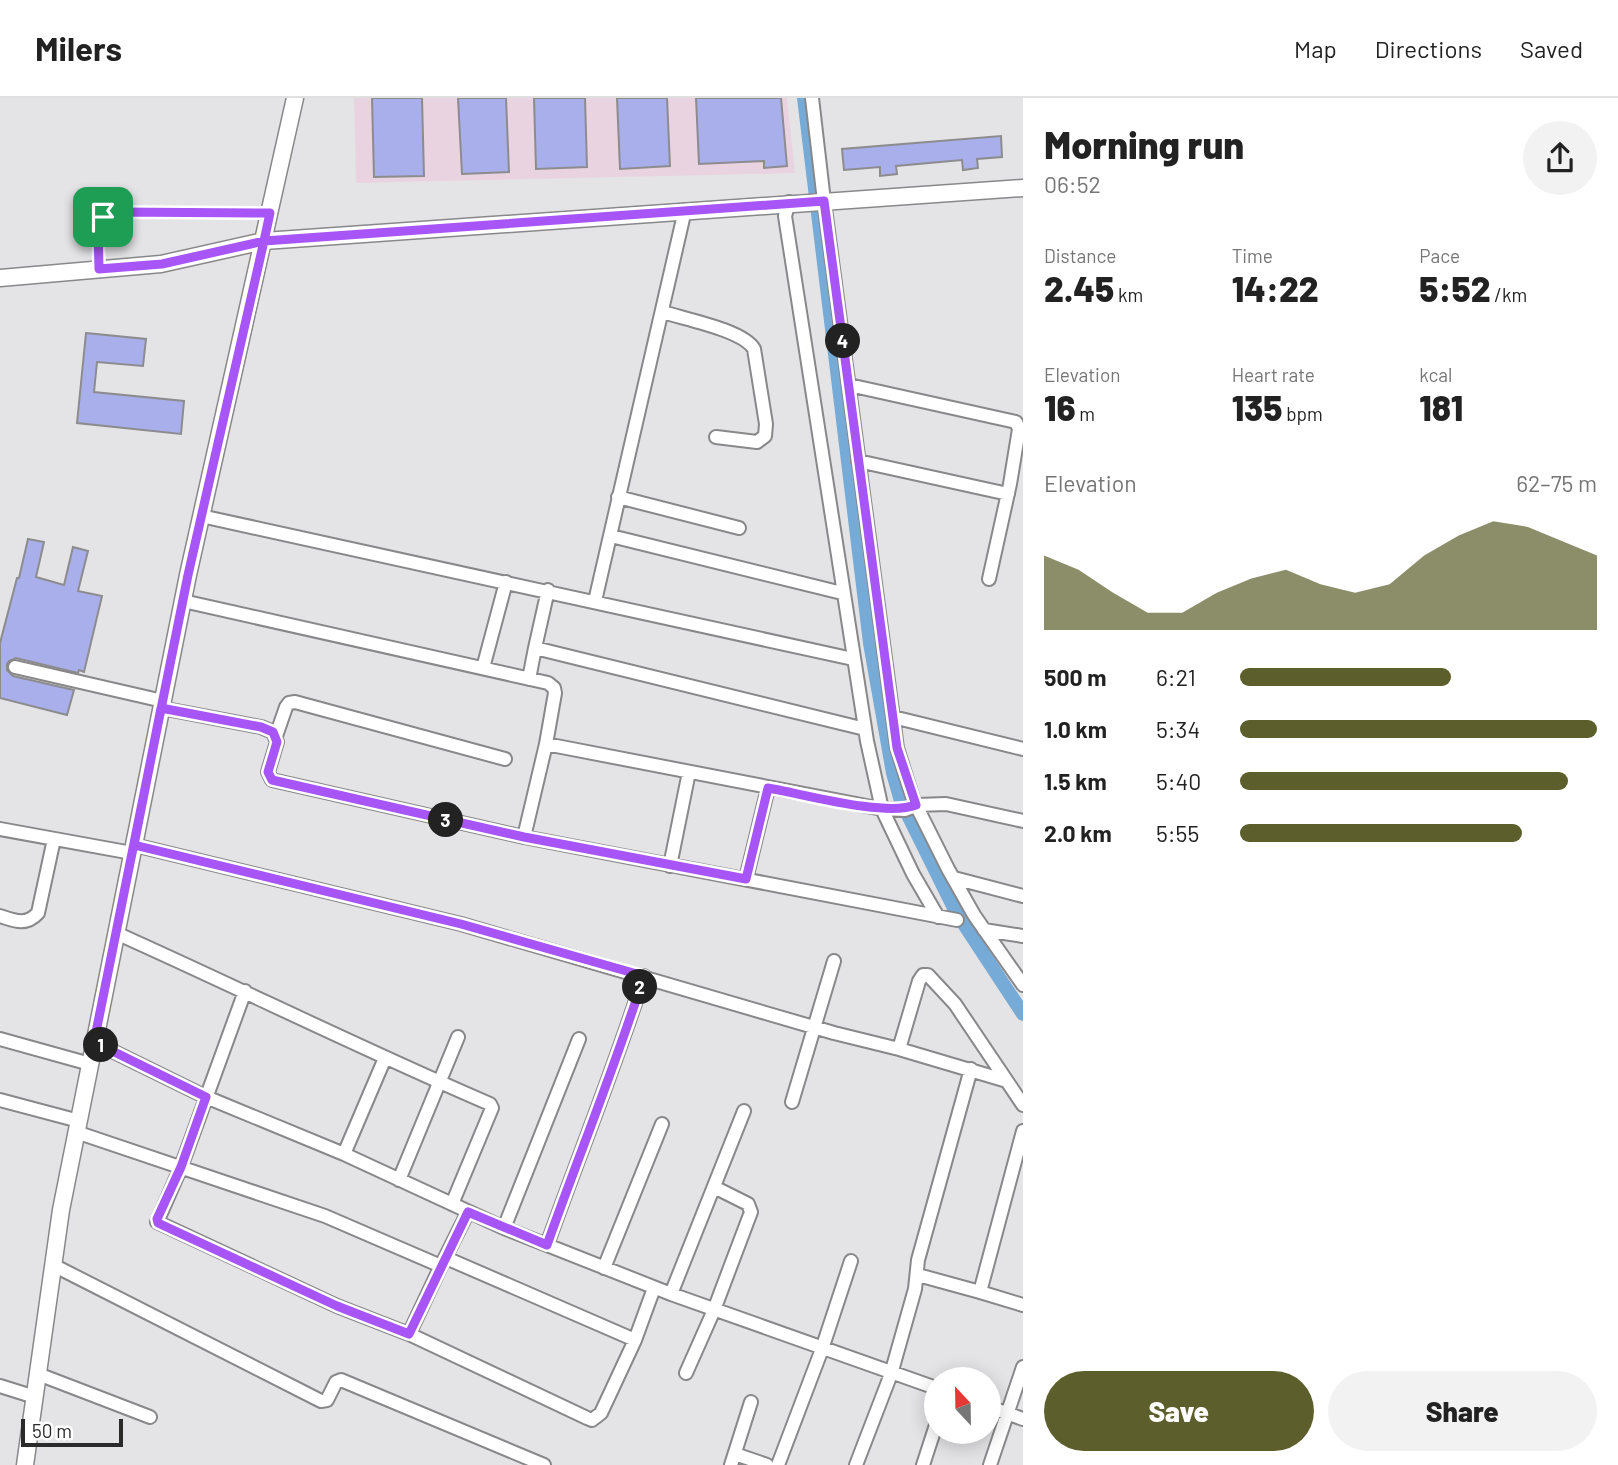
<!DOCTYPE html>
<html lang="en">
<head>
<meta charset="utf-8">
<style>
  :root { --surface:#fff; --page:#f2f2f2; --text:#222; --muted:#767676; --line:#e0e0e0; --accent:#5c5e2b }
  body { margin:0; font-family:Barlow,sans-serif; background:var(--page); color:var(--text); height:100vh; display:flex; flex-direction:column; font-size:26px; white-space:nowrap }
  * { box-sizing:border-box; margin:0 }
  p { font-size:23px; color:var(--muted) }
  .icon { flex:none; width:38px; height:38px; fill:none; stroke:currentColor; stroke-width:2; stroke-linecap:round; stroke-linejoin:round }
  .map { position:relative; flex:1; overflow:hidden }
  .side { display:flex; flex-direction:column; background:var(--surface); width:595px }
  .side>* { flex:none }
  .needle { width:46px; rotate:338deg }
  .controls { position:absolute; left:924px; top:1269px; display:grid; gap:14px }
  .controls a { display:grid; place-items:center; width:77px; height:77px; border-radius:50%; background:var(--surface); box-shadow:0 4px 18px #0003; font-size:35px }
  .scale { position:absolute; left:21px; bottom:18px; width:102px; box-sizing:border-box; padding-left:7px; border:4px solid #2a2a2a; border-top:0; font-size:19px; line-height:24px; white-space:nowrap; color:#2a2a2a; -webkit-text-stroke:5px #fff; paint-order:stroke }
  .pin { position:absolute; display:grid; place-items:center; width:60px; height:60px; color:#fff; margin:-30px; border-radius:14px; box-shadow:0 4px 10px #0006 }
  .km { position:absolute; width:35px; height:35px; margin:-18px; border-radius:50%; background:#222; color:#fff; font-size:19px; line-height:35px; text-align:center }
  .round { display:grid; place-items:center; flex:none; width:74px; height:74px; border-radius:37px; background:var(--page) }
  .headline { display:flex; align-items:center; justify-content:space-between; height:119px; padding:0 21px }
  h1 { font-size:38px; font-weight:800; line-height:52px }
  .stats { display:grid; grid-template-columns:repeat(3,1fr); gap:10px; height:119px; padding:7px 21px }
  .stats div { display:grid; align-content:center }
  .stats b { font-size:35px; font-weight:800 }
  .stats small { font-size:19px; font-weight:400 }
  .stats p { font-size:19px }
  .chart { height:196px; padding:14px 21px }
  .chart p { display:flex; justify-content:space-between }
  .chart svg { width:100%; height:126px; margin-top:7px; fill:var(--accent); opacity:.7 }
  .button { display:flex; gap:14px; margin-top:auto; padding:14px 21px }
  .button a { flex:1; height:80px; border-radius:42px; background:var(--accent); color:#fff; font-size:28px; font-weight:800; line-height:80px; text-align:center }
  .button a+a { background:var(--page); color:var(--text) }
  ul { padding:0 21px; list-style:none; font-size:23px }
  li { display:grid; grid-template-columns:112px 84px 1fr; align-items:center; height:52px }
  li i { height:18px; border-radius:9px; background:var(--accent) }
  header { display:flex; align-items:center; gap:42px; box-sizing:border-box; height:98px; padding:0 35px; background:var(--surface); border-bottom:2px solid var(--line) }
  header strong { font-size:33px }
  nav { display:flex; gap:38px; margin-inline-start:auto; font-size:24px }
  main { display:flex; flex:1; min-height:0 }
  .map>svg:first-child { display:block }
  .industrial { fill:#ead3e0 }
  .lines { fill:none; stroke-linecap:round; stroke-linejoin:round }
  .canal { stroke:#75abd6; stroke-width:14 }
  .building { fill:#a9afea; stroke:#8c8c8e; stroke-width:2 }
  .lane-casing { stroke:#88888a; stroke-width:10 }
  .street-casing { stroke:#88888a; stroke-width:16 }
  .secondary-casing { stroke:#88888a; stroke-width:19 }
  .lane { stroke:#fff; stroke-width:6 }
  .street { stroke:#fff; stroke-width:12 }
  .secondary { stroke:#fff; stroke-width:16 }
  .route-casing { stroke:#fff; stroke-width:14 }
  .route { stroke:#a855f7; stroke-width:9 }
</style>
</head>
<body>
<header>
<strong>Milers</strong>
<nav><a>Map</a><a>Directions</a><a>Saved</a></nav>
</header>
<main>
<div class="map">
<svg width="1023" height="1367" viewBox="0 0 1023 1367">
  <rect width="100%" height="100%" fill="#e4e4e6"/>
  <path class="industrial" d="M 354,0 L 787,0 L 795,75 L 356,85 Z"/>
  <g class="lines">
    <path class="canal" d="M 804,0 L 870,545 L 893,675 L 901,703 L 956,814 L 1023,916"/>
  </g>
  <path class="building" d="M 372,0 L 422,0 L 424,78 L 374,79 Z
    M 458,0 L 506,0 L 509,74 L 462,76 Z
    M 534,0 L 585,0 L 587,69 L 536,71 Z
    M 617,0 L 667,0 L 670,68 L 620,71 Z
    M 696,0 L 781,0 L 787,68 L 764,70 L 764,63 L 699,66 Z
    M 1001,38 L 1002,59 L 977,61 L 978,70 L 963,72 L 962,62 L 896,68 L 897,76 L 880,78 L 880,69 L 844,72 L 842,51 Z
    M 86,235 L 146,241 L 143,268 L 97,264 L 94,294 L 184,303 L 181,336 L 77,325 Z
    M 28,441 L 44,444 L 36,479 L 64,487 L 73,449 L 88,453 L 78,493 L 102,498 L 84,574 L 79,572 L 78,575 L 16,560 L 9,563 L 7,566 L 7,572 L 13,578 L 74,592 L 67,617 L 0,600 L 0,545 L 17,480 L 19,480 Z"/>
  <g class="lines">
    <defs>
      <path id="lane" d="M 99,171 C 98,143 88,114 126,114 L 268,115"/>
      <path id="street" d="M 812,0 L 824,103 L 897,650 L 913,701 L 948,771 L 974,817 L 1023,887
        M 789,104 L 785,118 L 867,643 L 882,711 L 913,776 L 938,819
        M 663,214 C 684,221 743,232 754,251 L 766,326 L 765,338 L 757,344 L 716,339
        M 849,287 L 1016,324 L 1019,331 L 1010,386 L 989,481
        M 858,363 L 1008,396
        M 618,399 L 739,430
        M 201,418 L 853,561
        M 611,438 L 842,495
        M 183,503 L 548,585 L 554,590 L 555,595 L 546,646
        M 595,503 L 685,112
        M 535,550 L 548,492
        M 15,569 L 163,603
        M 483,570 L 506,484
        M 529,581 L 535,550 L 865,631
        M 161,610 L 261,629 L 273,634 L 277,644 L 268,674 L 272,682 L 524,739 L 957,822
        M 893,619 L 1023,651
        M 276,638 L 286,609 L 289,605 L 295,604 L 505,661
        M 0,731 L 132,755
        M 524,739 L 546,646 L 882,711 L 905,712 L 917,707 L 946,706 L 1023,723
        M 134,747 L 461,826 L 834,935 L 899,951 L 1007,983
        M 670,768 L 689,674
        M 954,780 L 1023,798
        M 746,781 L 768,690
        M 0,818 C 15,823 26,828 38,815 L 54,741
        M 984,832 L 1023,838
        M 116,835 C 241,891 364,952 490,1006 L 492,1010 L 452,1106
        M 245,893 L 181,1069 L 157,1124 L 337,1208 L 409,1236
        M 0,941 L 90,966
        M 94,944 L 206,999 L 344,1056 L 504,1130 L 671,1196 L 936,1290
        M 899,951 L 919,883 L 923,877 L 928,877 L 955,906 L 1023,1007
        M 0,1002 L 79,1023
        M 792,1004 L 834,863
        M 76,1034 L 325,1118 L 441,1168 L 468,1114
        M 344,1056 L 385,960
        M 399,1082 L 458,939
        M 504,1130 L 579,941
        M 547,1147 C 579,1057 615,969 644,878
        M 446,1160 L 635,1242 L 654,1190
        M 53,1167 L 321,1303 L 327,1302 L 336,1284 L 341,1282 L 544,1367
        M 441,1168 L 409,1236 L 587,1320 L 592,1322 L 601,1315 L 635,1242
        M 604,1170 L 662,1026
        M 918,1177 L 980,1194 L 1023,1033
        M 980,1194 L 1023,1207
        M 671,1196 L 744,1013
        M 686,1275 L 714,1212 L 751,1114 L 748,1106 L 714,1089
        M 38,1276 L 150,1319
        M 0,1288 L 35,1299
        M 989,1309 L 1023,1321
        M 735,1356 L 767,1367
        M 731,1367 L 751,1304
        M 778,1367 L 822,1251 L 851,1163
        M 856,1367 L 891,1276 L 915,1191 L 918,1162 L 971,971
        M 923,1367 L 936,1327
        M 990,1367 L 1023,1269"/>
      <path id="secondary" d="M 0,180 L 161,166 L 264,143 L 1023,90
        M 25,1367 L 61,1112 L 188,477 L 295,0"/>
    </defs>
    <use href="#lane" class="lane-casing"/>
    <use href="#street" class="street-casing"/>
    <use href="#secondary" class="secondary-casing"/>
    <use href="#lane" class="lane"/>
    <use href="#street" class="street"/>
    <use href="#secondary" class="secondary"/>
  </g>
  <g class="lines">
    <defs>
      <path id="route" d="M 103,119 L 116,114 L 270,115 L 264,143 L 188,477 L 94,944 L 206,999 L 181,1069 L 157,1121 L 158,1125 L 337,1208 L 409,1236 L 468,1114 L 547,1147 C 579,1057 615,969 644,878 L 461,826 L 134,747 L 161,610 L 261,629 L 273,634 L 277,644 L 268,674 L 272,682 L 524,739 L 746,781 L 768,690 C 804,696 885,719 916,707 L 897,650 L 824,103 L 264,143 L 162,166 L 99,171 L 98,130 L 103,119"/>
    </defs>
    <use href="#route" class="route-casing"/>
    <use href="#route" class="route"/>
  </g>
</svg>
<div class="controls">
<a><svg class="needle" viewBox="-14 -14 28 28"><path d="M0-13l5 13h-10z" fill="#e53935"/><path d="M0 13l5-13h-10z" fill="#767676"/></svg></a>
</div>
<div class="scale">50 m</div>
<div class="pin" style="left:103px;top:119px;background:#1e9e55"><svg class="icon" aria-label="arrive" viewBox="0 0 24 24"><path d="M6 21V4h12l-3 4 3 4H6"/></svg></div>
<b class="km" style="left:101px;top:947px">1</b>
<b class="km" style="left:640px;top:889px">2</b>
<b class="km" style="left:446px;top:722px">3</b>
<b class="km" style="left:843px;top:243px">4</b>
</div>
<section class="side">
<div class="headline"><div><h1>Morning run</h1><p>06:52</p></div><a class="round"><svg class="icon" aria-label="share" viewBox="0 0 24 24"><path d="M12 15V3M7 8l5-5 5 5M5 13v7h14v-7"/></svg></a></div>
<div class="stats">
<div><p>Distance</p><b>2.45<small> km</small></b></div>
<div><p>Time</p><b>14:22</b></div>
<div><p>Pace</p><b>5:52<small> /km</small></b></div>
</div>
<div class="stats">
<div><p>Elevation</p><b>16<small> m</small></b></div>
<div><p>Heart rate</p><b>135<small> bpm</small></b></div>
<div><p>kcal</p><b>181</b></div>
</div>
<div class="chart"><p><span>Elevation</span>62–75 m</p>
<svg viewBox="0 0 160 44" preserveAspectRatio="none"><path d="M0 44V18L10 23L20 31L30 38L40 38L50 31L60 26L70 23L80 28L90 31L100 28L110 18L120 11L130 6L140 8L150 13L160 18V44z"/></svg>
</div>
<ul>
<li><b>500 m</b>6:21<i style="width:59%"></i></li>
<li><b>1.0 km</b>5:34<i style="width:100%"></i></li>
<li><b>1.5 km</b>5:40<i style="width:92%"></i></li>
<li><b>2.0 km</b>5:55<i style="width:79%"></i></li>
</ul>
<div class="button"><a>Save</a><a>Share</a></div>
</section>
</main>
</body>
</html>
